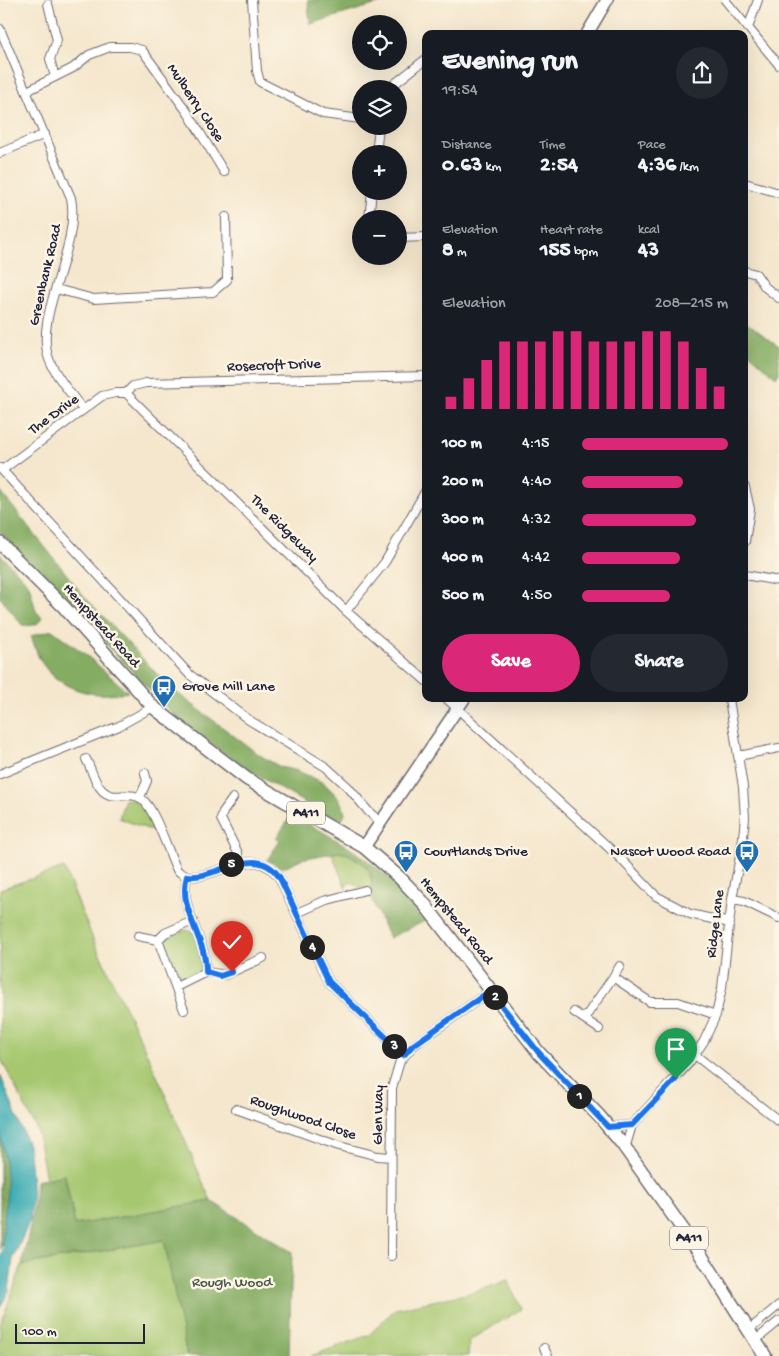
<!DOCTYPE html>
<html lang="en">
<head>
<meta charset="utf-8">
<style>
  :root { --surface:#171b24; --page:#242831; --text:#f1f3f6; --muted:#9ea1a6; --accent:#db2777 }
  body { margin:0; font-family:"Gochi Hand",sans-serif; background:var(--page); color:var(--text); height:100vh; display:flex; flex-direction:column; font-size:19px; white-space:nowrap }
  * { box-sizing:border-box; margin:0 }
  p { font-size:16px; color:var(--muted) }
  .icon { flex:none; width:28px; height:28px; fill:none; stroke:currentColor; stroke-width:2; stroke-linecap:round; stroke-linejoin:round }
  .map { position:relative; flex:1; overflow:hidden }
  .side { position:absolute; left:422px; top:30px; width:326px; height:672px; display:flex; flex-direction:column; background:var(--surface); border-radius:10px; box-shadow:0 5px 20px #0002 }
  .side>* { flex:none }
  .buttons { position:absolute; left:352px; top:15px; display:grid; gap:10px }
  .buttons a { display:grid; place-items:center; width:55px; height:55px; border-radius:50%; background:var(--surface); box-shadow:0 5px 20px #0002; font-size:25px }
  .scale { position:absolute; left:15px; bottom:12px; width:130px; box-sizing:border-box; padding-left:5px; border:2px solid #22223b; border-top:0; font-size:14px; line-height:18px; white-space:nowrap; color:#22223b; -webkit-text-stroke:4px #fcf5e5; paint-order:stroke }
  .pin { position:absolute; display:grid; place-items:center; width:42px; height:42px; color:#fff; margin:-51px -21px; border-radius:50% 50% 50% 0; rotate:-45deg; box-shadow:0 0 5px #0007 }
  .pin .icon { rotate:45deg }
  .km { position:absolute; width:25px; height:25px; margin:-12px; border-radius:50%; background:#222; color:#fff; font-size:14px; line-height:25px; text-align:center }
  .round { display:grid; place-items:center; flex:none; width:52px; height:52px; border-radius:26px; background:var(--page) }
  .head { display:flex; align-items:center; justify-content:space-between; height:85px; padding:0 20px }
  h1 { font-size:28px; font-weight:700; line-height:38px }
  .stats { display:grid; grid-template-columns:repeat(3,1fr); gap:8px; height:85px; padding:5px 20px }
  .stats div { display:grid; align-content:center }
  .stats b { font-size:21px; font-weight:700 }
  .stats small { font-size:14px; font-weight:400 }
  .stats p { font-size:14px }
  .chart { height:140px; padding:10px 20px }
  .chart p { display:flex; justify-content:space-between }
  .chart svg { width:100%; height:90px; margin-top:5px; stroke:var(--accent); stroke-width:6 }
  .button { display:flex; gap:10px; margin-top:auto; padding:10px 20px }
  .button a { flex:1; height:58px; border-radius:30px; background:var(--accent); color:#fff; font-size:20px; font-weight:700; line-height:58px; text-align:center }
  .button a+a { background:var(--page); color:var(--text) }
  ul { padding:0 20px; list-style:none; font-size:16px }
  li { display:grid; grid-template-columns:80px 60px 1fr; align-items:center; height:38px }
  li i { height:12px; border-radius:6px; background:var(--accent) }
  .map>svg:first-child { display:block }
  .green { fill:#a6c76f; stroke:#647455 }
  .forest { fill:#84ac62; stroke:#53674e }
  .water { fill:#3bacb4; stroke:#2e6778 }
  .lines { fill:none; stroke-linecap:round; stroke-linejoin:round }
  .canal { stroke:#3bacb4; stroke-width:9 }
  .street-casing { stroke:#6c676e; stroke-width:10 }
  .secondary-casing { stroke:#6c676e; stroke-width:14 }
  .primary-casing { stroke:#6c676e; stroke-width:15 }
  .street { stroke:#fff; stroke-width:8 }
  .secondary { stroke:#fff; stroke-width:11 }
  .primary { stroke:#fff; stroke-width:12 }
  .route-casing { stroke:#fff; stroke-width:10 }
  .route { stroke:#1a73e8; stroke-width:6 }
  .labels { text-anchor:middle; dominant-baseline:central; stroke-width:5; stroke-linejoin:round; paint-order:stroke }
  .shield { fill:#fcf5e5; stroke:#63616e; stroke-width:1 }
  .shield-label { font-size:14px; font-weight:bold; fill:#22223b }
  .street-label { font-size:15px; fill:#22223b; stroke:#fcf5e5 }
  .poi-label { font-size:15px; fill:#22223b; stroke:#fcf5e5; text-anchor:start }
  .park-label { font-size:15px; fill:#4a544b; stroke:#fcf5e5 }
</style>
</head>
<body>
<div class="map">
<svg width="779" height="1356" viewBox="0 0 779 1356">
  <rect width="100%" height="100%" fill="#fcf5e5"/>
  <filter id="ink" filterUnits="userSpaceOnUse"><feTurbulence type="fractalNoise" baseFrequency=".02" numOctaves="2"/><feDisplacementMap in="SourceGraphic" scale="10" xChannelSelector="R" yChannelSelector="G"/><feConvolveMatrix kernelMatrix="1 2 1 2 8 2 1 2 1" color-interpolation-filters="sRGB"/></filter>
  <filter id="wash" filterUnits="userSpaceOnUse"><feTurbulence type="fractalNoise" baseFrequency=".0096" numOctaves="4" result="noise"/><feDisplacementMap in="SourceGraphic" scale="20" xChannelSelector="R" yChannelSelector="G"/><feGaussianBlur stdDeviation="1.12" result="paint"/><feColorMatrix in="noise" values="0 0 0 0 0 0 0 0 0 0 0 0 0 0 0 0 0 1.4 0 .05"/><feComposite in="paint" operator="in"/></filter>
  <g filter="url(#wash)">
    <rect width="100%" height="100%" fill="#f5e7cd"/>
    <path class="green" d="M 125,799 C 145,799 149,817 155,832 L 119,818 Z
      M 338,852 C 360,853 377,874 370,895 L 364,887 L 359,887 L 352,882 L 347,884 L 346,888 L 332,854 Z
      M 64,868 L 96,946 L 151,1062 L 211,1201 L 75,1225 L 65,1175 L 46,1179 L 37,1130 L 0,1057 L 0,889 Z
      M 186,930 L 195,933 L 202,969 L 198,974 L 179,980 L 164,942 L 167,938 Z
      M 165,1240 L 187,1356 L 0,1356 L 0,1326 L 22,1265 Z
      M 508,1280 L 521,1309 L 469,1341 L 468,1356 L 311,1356 L 369,1335 L 395,1309 L 475,1292 Z"/>
    <path class="forest" d="M 308,0 L 391,0 L 310,24 Z
      M 745,322 L 779,346 L 779,374 L 776,377 L 745,349 Z
      M 0,491 L 84,596 L 169,687 L 258,754 L 280,767 L 298,771 L 324,783 L 339,798 L 345,813 L 343,819 L 336,821 L 262,778 L 205,741 L 175,716 L 109,647 L 77,606 L 28,562 L 0,532 Z
      M 0,554 L 29,585 L 36,611 L 42,618 C 38,626 31,626 22,625 L 0,597 Z
      M 52,630 L 85,654 L 128,692 C 95,699 57,691 39,658 C 36,651 34,643 31,636 Z
      M 292,815 C 348,845 387,868 427,920 L 389,938 L 370,895 L 372,880 L 370,871 L 366,866 L 349,854 L 338,852 L 301,859 L 282,868 L 267,860 L 280,841 L 276,838 Z
      M 0,1124 C 11,1155 13,1219 0,1249 Z
      M 65,1175 L 75,1225 L 211,1201 L 292,1252 L 289,1356 L 187,1356 L 164,1240 L 22,1265 C 27,1236 36,1210 36,1181 Z"/>
    <path class="water" d="M 0,1074 L 28,1145 L 33,1192 L 30,1220 L 13,1259 L 9,1291 L 0,1308 L 0,1273 L 7,1259 L 2,1244 L 7,1190 L 5,1160 L 0,1133 Z"/>
    <g class="lines">
      <path class="canal" d="M 0,1276 L 8,1245"/>
    </g>
  </g>
  <g filter="url(#ink)">
    <g class="lines">
      <defs>
        <path id="street" d="M 252,0 L 257,71 L 260,82 L 323,114 L 361,119
          M 725,0 L 779,65
          M 48,4 L 57,40 L 50,59 L 55,77
          M 748,28 L 758,0
          M 0,29 L 71,198 C 81,247 33,316 49,359 C 56,378 72,394 83,410
          M 388,89 L 426,59
          M 27,91 L 73,68 L 89,55 L 110,47 L 130,47 L 142,50 L 188,113 L 224,172
          M 0,153 L 45,134
          M 376,154 L 379,126
          M 745,183 L 779,193
          M 369,219 L 372,191
          M 399,238 L 426,237
          M 745,271 L 756,274 L 765,287 L 779,298
          M 56,289 L 94,299 L 213,292 L 227,280 L 226,217
          M 126,393 L 346,611 L 426,681
          M 126,393 L 133,386 L 146,383 L 426,376
          M 0,468 L 189,674 L 249,720 L 326,767 L 348,787 L 368,811 L 381,823
          M 2,470 L 102,396 L 115,393 L 126,393
          M 745,487 L 750,509 L 745,542
          M 745,575 L 779,581
          M 346,611 L 385,562 L 426,490
          M 447,699 L 619,857 L 656,896 L 690,914 L 730,923
          M 738,756 L 779,748
          M 86,759 C 91,768 94,782 102,790 C 114,803 131,788 144,801 C 156,812 169,854 177,870 C 202,895 251,835 280,879 L 329,982 L 404,1055
          M 0,774 L 119,726 L 153,707
          M 140,797 L 147,781 L 145,773
          M 233,798 L 223,812 L 221,819 L 238,853 L 239,863
          M 732,899 L 744,901 L 779,918
          M 297,913 L 324,901 L 365,890
          M 138,936 L 158,940
          M 206,972 L 225,975 L 263,958
          M 613,977 L 620,966
          M 176,987 L 206,972 C 207,939 178,909 187,877
          M 184,1010 L 158,940 L 165,933 L 193,921
          M 574,1012 L 599,1029
          M 584,1019 L 613,977 L 650,1002 L 678,1002 L 716,1015
          M 695,1055 L 779,1121
          M 236,1109 L 339,1146 L 378,1156 L 391,1157
          M 608,1127 L 632,1125
          M 625,1149 L 632,1125 L 689,1063 L 704,1041 L 716,1015 L 722,988 L 732,899 L 742,846 L 745,818 L 743,787 L 729,699
          M 391,1256 L 392,1088 L 400,1061 L 413,1046 L 490,991
          M 750,1329 L 779,1305
          M 756,1340 L 779,1321
          M 544,1348 L 548,1356"/>
        <path id="secondary" d="M 587,34 L 607,0
          M 364,847 L 464,699"/>
        <path id="primary" d="M 0,543 L 64,607 L 153,707 L 247,779 L 364,847 L 400,878 L 422,901 L 539,1053 L 600,1117 L 623,1145 L 701,1255 L 765,1356"/>
      </defs>
      <use href="#street" class="street-casing"/>
      <use href="#secondary" class="secondary-casing"/>
      <use href="#primary" class="primary-casing"/>
      <use href="#street" class="street"/>
      <use href="#secondary" class="secondary"/>
      <use href="#primary" class="primary"/>
    </g>
  </g>
  <g class="lines" filter="url(#ink)">
    <defs>
      <path id="route" d="M 232,972 L 220,976 L 206,972 C 207,939 177,909 187,876 C 217,880 256,841 280,878 L 329,982 L 404,1055 L 412,1046 L 490,991 L 539,1053 L 608,1127 L 632,1125 L 676,1079"/>
    </defs>
    <use href="#route" class="route-casing"/>
    <use href="#route" class="route"/>
  </g>
  <defs>
    <symbol id="bus-pin" viewBox="-11 -11 22 30"><path d="M0 17L-7.5 6A9.5 9.5 0 1 1 7.5 6Z" fill="#1f6fb2" stroke="#fcf5e5"/><path d="M-5-6H5V4H4V6H2V4H-2V6H-4V4H-5ZM-3.5-4V0h7V-4ZM-3.5 1.2v1.5H-2V1.2ZM2 1.2v1.5H3.5V1.2Z" fill="#fff"/></symbol>
  </defs>
  <g fill-rule="evenodd">
    <use href="#bus-pin" x="150" y="673" width="28" height="38"/>
    <use href="#bus-pin" x="392" y="838" width="28" height="38"/>
    <use href="#bus-pin" x="733" y="838" width="28" height="38"/>
  </g>
  <g class="labels">
    <g class="shield">
      <rect x="287" y="801.5" width="38" height="23" rx="4"/>
      <rect x="670" y="1226.5" width="38" height="23" rx="4"/>
    </g>
    <g class="shield-label">
      <text x="306" y="813">A411</text>
      <text x="689" y="1238">A411</text>
    </g>
    <g class="street-label">
      <text transform="translate(195 103) rotate(56)">Mulberry Close</text>
      <text transform="translate(46 275) rotate(-77)">Greenbank Road</text>
      <text transform="translate(274 366) rotate(-2)">Rosecroft Drive</text>
      <text transform="translate(54 415) rotate(-36)">The Drive</text>
      <text transform="translate(284 529) rotate(45)">The Ridgeway</text>
      <text transform="translate(101 626) rotate(48)">Hempstead Road</text>
      <text transform="translate(456 921) rotate(51)">Hempstead Road</text>
      <text transform="translate(716 924) rotate(-83)">Ridge Lane</text>
      <text transform="translate(379 1115) rotate(-89)">Glen Way</text>
      <text transform="translate(303 1118) rotate(19)">Roughwood Close</text>
    </g>
    <g class="poi-label">
      <text x="182" y="687">Grove Mill Lane</text>
      <text x="424" y="852">Courtlands Drive</text>
      <text x="730" y="852" text-anchor="end">Nascot Wood Road</text>
    </g>
    <g class="park-label">
      <text x="232" y="1283">Rough Wood</text>
    </g>
  </g>
</svg>
<div class="buttons">
<a><svg class="icon" aria-label="locate" viewBox="0 0 24 24"><circle cx="12" cy="12" r="6"/><path d="M12 2v4M12 18v4M2 12h4M18 12h4"/></svg></a>
<a><svg class="icon" aria-label="layers" viewBox="0 0 24 24"><path d="M12 4l9 5-9 5-9-5zM3 14l9 5 9-5"/></svg></a>
<a>+</a>
<a>−</a>
</div>
<div class="scale">100 m</div>
<div class="pin" style="left:676px;top:1079px;background:#1e9e55"><svg class="icon" aria-label="arrive" viewBox="0 0 24 24"><path d="M6 21V4h12l-3 4 3 4H6"/></svg></div>
<div class="pin" style="left:232px;top:972px;background:#d93025"><svg class="icon" aria-label="check" viewBox="0 0 24 24"><path d="M5 12l5 5 9-10"/></svg></div>
<b class="km" style="left:579px;top:1096px">1</b>
<b class="km" style="left:495px;top:997px">2</b>
<b class="km" style="left:394px;top:1046px">3</b>
<b class="km" style="left:312px;top:947px">4</b>
<b class="km" style="left:231px;top:864px">5</b>
<section class="side">
<div class="head"><div><h1>Evening run</h1><p>19:54</p></div><a class="round"><svg class="icon" aria-label="share" viewBox="0 0 24 24"><path d="M12 15V3M7 8l5-5 5 5M5 13v7h14v-7"/></svg></a></div>
<div class="stats">
<div><p>Distance</p><b>0.63<small> km</small></b></div>
<div><p>Time</p><b>2:54</b></div>
<div><p>Pace</p><b>4:36<small> /km</small></b></div>
</div>
<div class="stats">
<div><p>Elevation</p><b>8<small> m</small></b></div>
<div><p>Heart rate</p><b>155<small> bpm</small></b></div>
<div><p>kcal</p><b>43</b></div>
</div>
<div class="chart"><p><span>Elevation</span>208–215 m</p>
<svg viewBox="0 0 160 44" preserveAspectRatio="none"><path d="M5 44V38M15 44V29M25 44V20M35 44V11M45 44V11M55 44V11M65 44V6M75 44V6M85 44V11M95 44V11M105 44V11M115 44V6M125 44V6M135 44V11M145 44V24M155 44V33"/></svg>
</div>
<ul>
<li><b>100 m</b>4:15<i style="width:100%"></i></li>
<li><b>200 m</b>4:40<i style="width:69%"></i></li>
<li><b>300 m</b>4:32<i style="width:78%"></i></li>
<li><b>400 m</b>4:42<i style="width:67%"></i></li>
<li><b>500 m</b>4:50<i style="width:60%"></i></li>
</ul>
<div class="button"><a>Save</a><a>Share</a></div>
</section>
</div>
</body>
</html>
